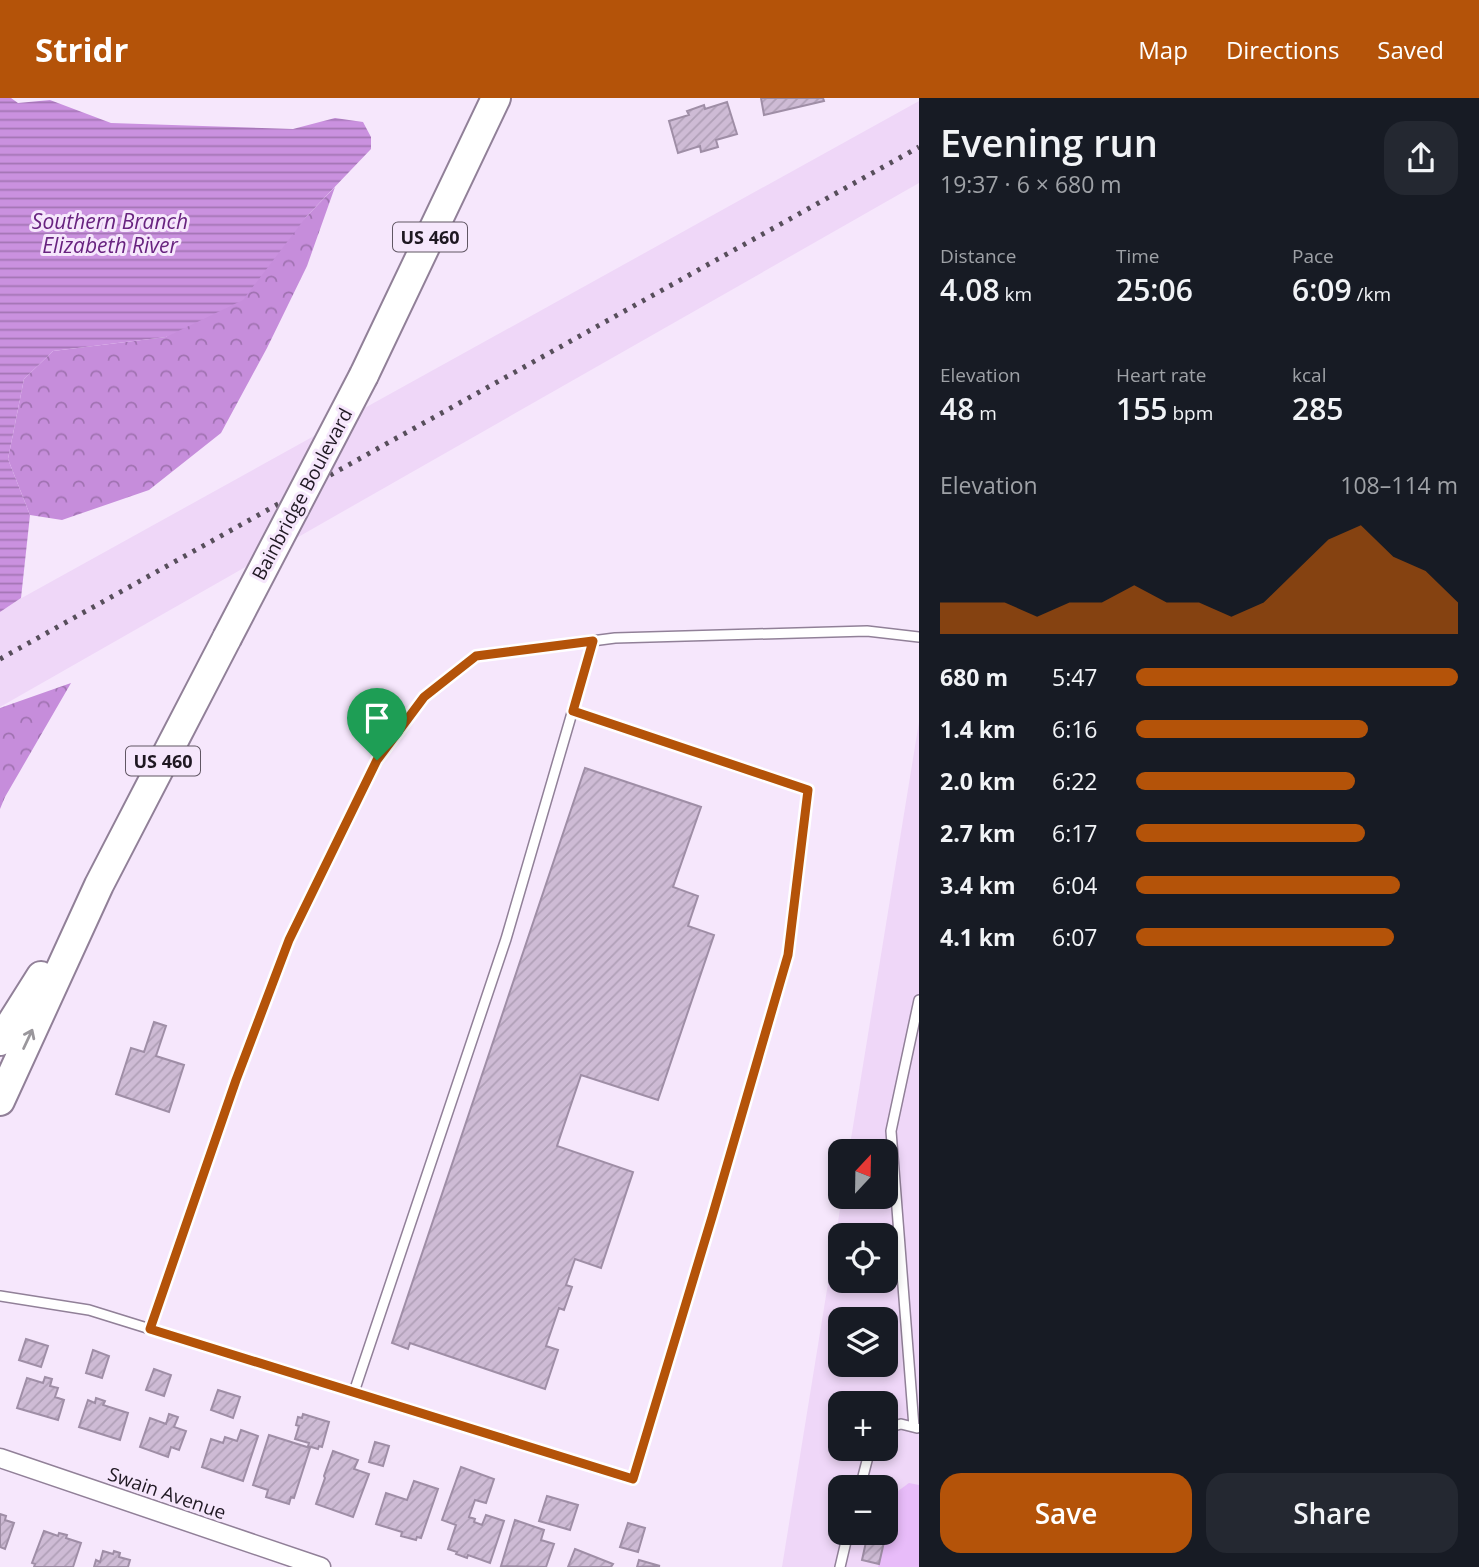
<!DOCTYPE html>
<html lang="en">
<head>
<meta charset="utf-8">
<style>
  :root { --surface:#171b24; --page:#242831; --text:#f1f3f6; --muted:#9ea1a6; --accent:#b45309 }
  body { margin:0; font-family:"Open Sans",sans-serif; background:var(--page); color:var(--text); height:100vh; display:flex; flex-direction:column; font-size:26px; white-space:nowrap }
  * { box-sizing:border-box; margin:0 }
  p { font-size:23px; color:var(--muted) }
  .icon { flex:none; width:38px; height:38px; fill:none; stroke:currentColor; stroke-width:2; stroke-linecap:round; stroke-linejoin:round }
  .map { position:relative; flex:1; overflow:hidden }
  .details { display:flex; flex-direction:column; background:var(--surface); width:560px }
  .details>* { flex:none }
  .needle { width:46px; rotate:22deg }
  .fabs { position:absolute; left:828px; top:1041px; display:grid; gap:14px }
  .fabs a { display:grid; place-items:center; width:70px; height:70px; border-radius:14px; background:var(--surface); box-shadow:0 4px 10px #0003; font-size:35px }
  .pin { position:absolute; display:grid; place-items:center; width:60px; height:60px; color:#fff; margin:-72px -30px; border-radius:50% 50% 50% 0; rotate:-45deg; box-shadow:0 0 7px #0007 }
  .pin .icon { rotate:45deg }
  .round { display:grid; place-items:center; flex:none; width:74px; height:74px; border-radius:21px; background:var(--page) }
  .head { display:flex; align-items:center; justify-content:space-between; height:119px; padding:0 21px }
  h1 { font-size:38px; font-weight:600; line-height:52px }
  .figures { display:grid; grid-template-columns:repeat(3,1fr); gap:10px; height:119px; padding:7px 21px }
  .figures div { display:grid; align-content:center }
  .figures b { font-size:30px; font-weight:600 }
  .figures small { font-size:19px; font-weight:400 }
  .figures p { font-size:19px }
  .chart { height:196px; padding:14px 21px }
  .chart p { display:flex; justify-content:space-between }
  .chart svg { width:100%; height:126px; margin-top:7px; fill:var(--accent); opacity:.7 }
  .primary-button { display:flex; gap:14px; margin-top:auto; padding:14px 21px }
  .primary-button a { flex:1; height:80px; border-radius:21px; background:var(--accent); color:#fff; font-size:28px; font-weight:600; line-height:80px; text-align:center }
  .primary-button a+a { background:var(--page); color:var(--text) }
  ul { padding:0 21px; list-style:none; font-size:23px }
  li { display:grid; grid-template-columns:112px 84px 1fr; align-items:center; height:52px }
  li i { height:18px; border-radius:9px; background:var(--accent) }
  header { display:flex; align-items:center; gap:42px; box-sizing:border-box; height:98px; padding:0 35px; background:var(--accent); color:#fff }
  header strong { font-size:33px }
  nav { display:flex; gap:38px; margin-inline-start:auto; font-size:24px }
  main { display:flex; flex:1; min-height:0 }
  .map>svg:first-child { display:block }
  .built { fill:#efd7f8; fill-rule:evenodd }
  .green { fill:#e8bcf9 }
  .forest { fill:url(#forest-crowns) }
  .water { fill:url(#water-rules) }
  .building { fill:url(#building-hatch); stroke:#9f8ea6; stroke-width:2 }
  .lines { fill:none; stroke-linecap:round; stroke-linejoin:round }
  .lane-casing { stroke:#918098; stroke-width:12 }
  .street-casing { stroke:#918098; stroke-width:21 }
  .primary-casing { stroke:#918098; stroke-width:32 }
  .lane { stroke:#fff; stroke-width:9 }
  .street { stroke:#fff; stroke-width:18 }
  .primary { stroke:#fff; stroke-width:28 }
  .rail { stroke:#574e5b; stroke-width:5; stroke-dasharray:3.5 7; stroke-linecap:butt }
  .primary-bridge-casing { stroke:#918098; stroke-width:32; stroke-linecap:butt }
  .primary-bridge { stroke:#fff; stroke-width:28 }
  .oneway { stroke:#9a979c }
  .route-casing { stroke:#fff; stroke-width:14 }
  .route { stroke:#b45309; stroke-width:9 }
  .labels { text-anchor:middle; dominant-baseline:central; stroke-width:6; stroke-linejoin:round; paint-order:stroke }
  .shield { fill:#f6e7fc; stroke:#605663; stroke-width:2 }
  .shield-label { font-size:18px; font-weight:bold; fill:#1f1822 }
  .street-label { font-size:19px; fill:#1f1822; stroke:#f6e7fc }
  .water-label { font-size:21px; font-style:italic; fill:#68237f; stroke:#f6e7fc }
</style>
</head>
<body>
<header>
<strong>Stridr</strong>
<nav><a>Map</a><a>Directions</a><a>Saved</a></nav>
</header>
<main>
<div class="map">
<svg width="919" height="1469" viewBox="0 0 919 1469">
  <defs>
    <pattern id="forest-crowns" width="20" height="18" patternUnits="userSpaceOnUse" patternTransform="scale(1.75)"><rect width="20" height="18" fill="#c68ddb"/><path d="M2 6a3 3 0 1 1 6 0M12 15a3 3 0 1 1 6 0" fill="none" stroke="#a072b1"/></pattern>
    <pattern id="water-rules" width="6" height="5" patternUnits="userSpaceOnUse" patternTransform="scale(1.75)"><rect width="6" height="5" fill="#ca91df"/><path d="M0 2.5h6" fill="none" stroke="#a375b4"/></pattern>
    <pattern id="building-hatch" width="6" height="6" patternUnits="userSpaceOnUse" patternTransform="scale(1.75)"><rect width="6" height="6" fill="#cebbd5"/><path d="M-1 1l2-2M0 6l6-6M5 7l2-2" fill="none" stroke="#b0a0b7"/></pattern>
  </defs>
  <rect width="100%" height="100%" fill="#f6e7fc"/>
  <path class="built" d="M 919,3 L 919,85 L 0,609 L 0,512 Z
    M 919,624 L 919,1469 L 782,1469 L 842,1099 L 886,1099 L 886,1054 L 849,1053 ZM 840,1138 L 886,1138 L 886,1183 L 840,1183 ZM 840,1222 L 886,1222 L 886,1267 L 840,1267 ZM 840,1306 L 886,1306 L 886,1351 L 840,1351 ZM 840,1390 L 886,1390 L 886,1435 L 840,1435 Z"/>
  <path class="green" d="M 909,1385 L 919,1387 L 919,1469 L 878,1469 L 894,1396 Z"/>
  <path class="forest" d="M 335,89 L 307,168 L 267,250 L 221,335 L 149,392 L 62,422 L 30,417 L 8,361 L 24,281 L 53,253 L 166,239 L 306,119 Z
    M 71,585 L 5,699 L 0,711 L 0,610 Z"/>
  <path class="water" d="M 0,0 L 11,0 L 18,5 L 50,2 L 111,25 L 293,31 L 335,20 L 363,24 L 371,39 L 371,51 L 306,119 L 243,202 L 166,239 L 53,253 L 24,281 L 8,361 L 30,417 L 21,500 L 0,514 Z"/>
  <path class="building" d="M 761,0 L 823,0 L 824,3 L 764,17 Z
    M 727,4 L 737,36 L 716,42 L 718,49 L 701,54 L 700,48 L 678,55 L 669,23 L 689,17 L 687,13 L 704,7 L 705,11 Z
    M 585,670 L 701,709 L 673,789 L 698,798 L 688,828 L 714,837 L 658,1002 L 581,977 L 557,1048 L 633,1074 L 601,1170 L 575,1161 L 566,1187 L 572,1189 L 564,1212 L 559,1210 L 546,1248 L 558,1252 L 545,1291 L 410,1245 L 408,1251 L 392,1245 Z
    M 154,924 L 166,928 L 156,958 L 184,967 L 169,1014 L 116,996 L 131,950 L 144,954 Z
    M 26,1241 L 48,1248 L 41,1269 L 19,1262 Z
    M 93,1252 L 109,1258 L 102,1280 L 86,1275 Z
    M 154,1271 L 171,1277 L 164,1298 L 146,1292 Z
    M 45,1279 L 52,1281 L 50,1288 L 58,1290 L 55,1299 L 64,1302 L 58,1322 L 17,1310 L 27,1280 L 43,1285 Z
    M 218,1292 L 240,1299 L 233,1320 L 211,1312 Z
    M 96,1300 L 105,1303 L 103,1307 L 128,1315 L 120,1342 L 79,1329 L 88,1302 L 95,1305 Z
    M 169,1316 L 178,1319 L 174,1329 L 186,1333 L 179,1352 L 171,1349 L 168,1359 L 140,1349 L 150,1320 L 166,1326 Z
    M 303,1316 L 329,1324 L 322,1349 L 319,1348 L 318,1351 L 308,1348 L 309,1345 L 295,1341 L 299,1328 L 296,1327 L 298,1319 L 302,1320 Z
    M 241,1332 L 258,1338 L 243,1383 L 202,1369 L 211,1341 L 223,1345 L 225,1339 L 237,1343 Z
    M 269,1337 L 310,1350 L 294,1400 L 291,1399 L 289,1406 L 266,1399 L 268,1392 L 253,1387 Z
    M 375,1344 L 389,1348 L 383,1368 L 369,1364 Z
    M 333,1353 L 358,1362 L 354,1371 L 369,1376 L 353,1419 L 316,1406 L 325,1380 L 324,1378 Z
    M 461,1369 L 494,1381 L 486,1405 L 475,1402 L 469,1419 L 475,1421 L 474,1424 L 482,1427 L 486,1417 L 504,1423 L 490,1465 L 468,1457 L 467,1460 L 456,1456 L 457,1454 L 448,1451 L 456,1427 L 442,1422 Z
    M 414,1383 L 438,1391 L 421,1440 L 417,1439 L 416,1442 L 401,1438 L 402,1434 L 376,1426 L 386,1395 L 407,1402 Z
    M 547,1398 L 578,1407 L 570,1432 L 539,1423 Z
    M 0,1416 L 6,1418 L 5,1422 L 14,1425 L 5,1451 L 0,1449 Z
    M 886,1421 L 889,1422 L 879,1466 L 862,1462 L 868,1435 L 886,1435 Z
    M 515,1422 L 544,1432 L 541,1442 L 554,1446 L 546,1469 L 501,1468 Z
    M 628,1425 L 645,1430 L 638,1454 L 620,1449 Z
    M 44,1433 L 58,1438 L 59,1435 L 67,1437 L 66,1440 L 81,1445 L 73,1469 L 34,1469 L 35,1466 L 32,1465 Z
    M 575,1451 L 613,1466 L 611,1469 L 568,1469 Z
    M 103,1453 L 113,1456 L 114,1453 L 120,1455 L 119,1459 L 130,1462 L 128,1469 L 94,1469 L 96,1462 L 100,1464 Z
    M 639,1462 L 660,1468 L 637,1469 Z"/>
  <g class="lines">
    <defs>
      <path id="lane" d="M 0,1198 L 89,1212 L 633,1381 L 712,1119 L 788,857 L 808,692 L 573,613
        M 150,1231 L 236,982 L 289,842 L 377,662 L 424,599 L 476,558 L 615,540 L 867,533 L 919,539
        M 354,1294 L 506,841 L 593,543
        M 914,1329 L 891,1033 L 919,902
        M 886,1330 L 901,1326 L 917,1330
        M 860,1390 L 870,1351
        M 840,1469 L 848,1435"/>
      <path id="street" d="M 0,1360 L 321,1469"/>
      <path id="primary" d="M 364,277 L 496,0
        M 0,943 L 41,878
        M 0,1003 L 99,787 L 227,540"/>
    </defs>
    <use href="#lane" class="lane-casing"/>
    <use href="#street" class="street-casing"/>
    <use href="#primary" class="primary-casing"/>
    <use href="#lane" class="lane"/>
    <use href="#street" class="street"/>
    <use href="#primary" class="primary"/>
    <path class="rail" d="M 0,561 L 919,49"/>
    <defs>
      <path id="primary-bridge" d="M 227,540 L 364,277"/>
    </defs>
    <use href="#primary-bridge" class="primary-bridge-casing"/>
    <use href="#primary-bridge" class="primary-bridge"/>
  </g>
  <defs><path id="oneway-shaft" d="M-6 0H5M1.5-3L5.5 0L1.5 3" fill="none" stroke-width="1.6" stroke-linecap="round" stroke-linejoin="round" transform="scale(1.75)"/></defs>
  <use class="oneway" href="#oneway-shaft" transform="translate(28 941) rotate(-65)"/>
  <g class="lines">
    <defs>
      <path id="route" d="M 593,543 L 573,613 L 808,692 L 788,857 L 712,1119 L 633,1381 L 150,1231 L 236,982 L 289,842 L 377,662 L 424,599 L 476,558 Z"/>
    </defs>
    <use href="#route" class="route-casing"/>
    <use href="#route" class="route"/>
  </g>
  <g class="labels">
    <g class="shield">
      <rect x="393" y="124.5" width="74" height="29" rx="5"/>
      <rect x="126" y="648.5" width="74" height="29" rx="5"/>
    </g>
    <g class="shield-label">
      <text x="430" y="139">US 460</text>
      <text x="163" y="663">US 460</text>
    </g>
    <g class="street-label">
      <text transform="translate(302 396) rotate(-62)">Bainbridge Boulevard</text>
      <text transform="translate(167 1395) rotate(19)">Swain Avenue</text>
    </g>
    <g class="water-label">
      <text x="110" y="123">Southern Branch<tspan x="110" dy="24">Elizabeth River</tspan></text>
    </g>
  </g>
</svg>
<div class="fabs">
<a><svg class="needle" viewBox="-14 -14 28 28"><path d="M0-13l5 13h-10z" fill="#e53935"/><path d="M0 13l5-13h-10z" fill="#9ea1a6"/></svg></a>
<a><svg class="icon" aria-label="locate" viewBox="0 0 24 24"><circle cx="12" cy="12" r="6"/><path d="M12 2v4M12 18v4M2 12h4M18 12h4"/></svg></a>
<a><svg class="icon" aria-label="layers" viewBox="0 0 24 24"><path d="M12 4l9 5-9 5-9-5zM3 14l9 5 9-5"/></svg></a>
<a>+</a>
<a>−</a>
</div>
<div class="pin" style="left:377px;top:662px;background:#1e9e55"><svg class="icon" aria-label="arrive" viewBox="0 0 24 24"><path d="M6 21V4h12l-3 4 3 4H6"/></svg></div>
</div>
<section class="details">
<div class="head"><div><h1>Evening run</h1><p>19:37 · 6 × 680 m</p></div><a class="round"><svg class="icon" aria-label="share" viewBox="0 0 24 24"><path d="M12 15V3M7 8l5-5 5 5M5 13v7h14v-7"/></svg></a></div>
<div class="figures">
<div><p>Distance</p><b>4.08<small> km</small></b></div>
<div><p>Time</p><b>25:06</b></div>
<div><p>Pace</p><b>6:09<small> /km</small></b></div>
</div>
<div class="figures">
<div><p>Elevation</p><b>48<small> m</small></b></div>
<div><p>Heart rate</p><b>155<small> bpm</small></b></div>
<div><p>kcal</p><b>285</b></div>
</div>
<div class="chart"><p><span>Elevation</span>108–114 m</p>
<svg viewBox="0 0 160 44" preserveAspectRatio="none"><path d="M0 44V33L10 33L20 33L30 38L40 33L50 33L60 27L70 33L80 33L90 38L100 33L110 22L120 11L130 6L140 17L150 22L160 33V44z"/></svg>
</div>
<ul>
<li><b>680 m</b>5:47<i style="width:100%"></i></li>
<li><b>1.4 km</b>6:16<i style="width:72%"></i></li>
<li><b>2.0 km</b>6:22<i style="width:68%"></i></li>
<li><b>2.7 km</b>6:17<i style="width:71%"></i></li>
<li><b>3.4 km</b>6:04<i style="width:82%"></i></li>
<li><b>4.1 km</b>6:07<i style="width:80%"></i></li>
</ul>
<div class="primary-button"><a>Save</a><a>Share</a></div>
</section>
</main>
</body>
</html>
